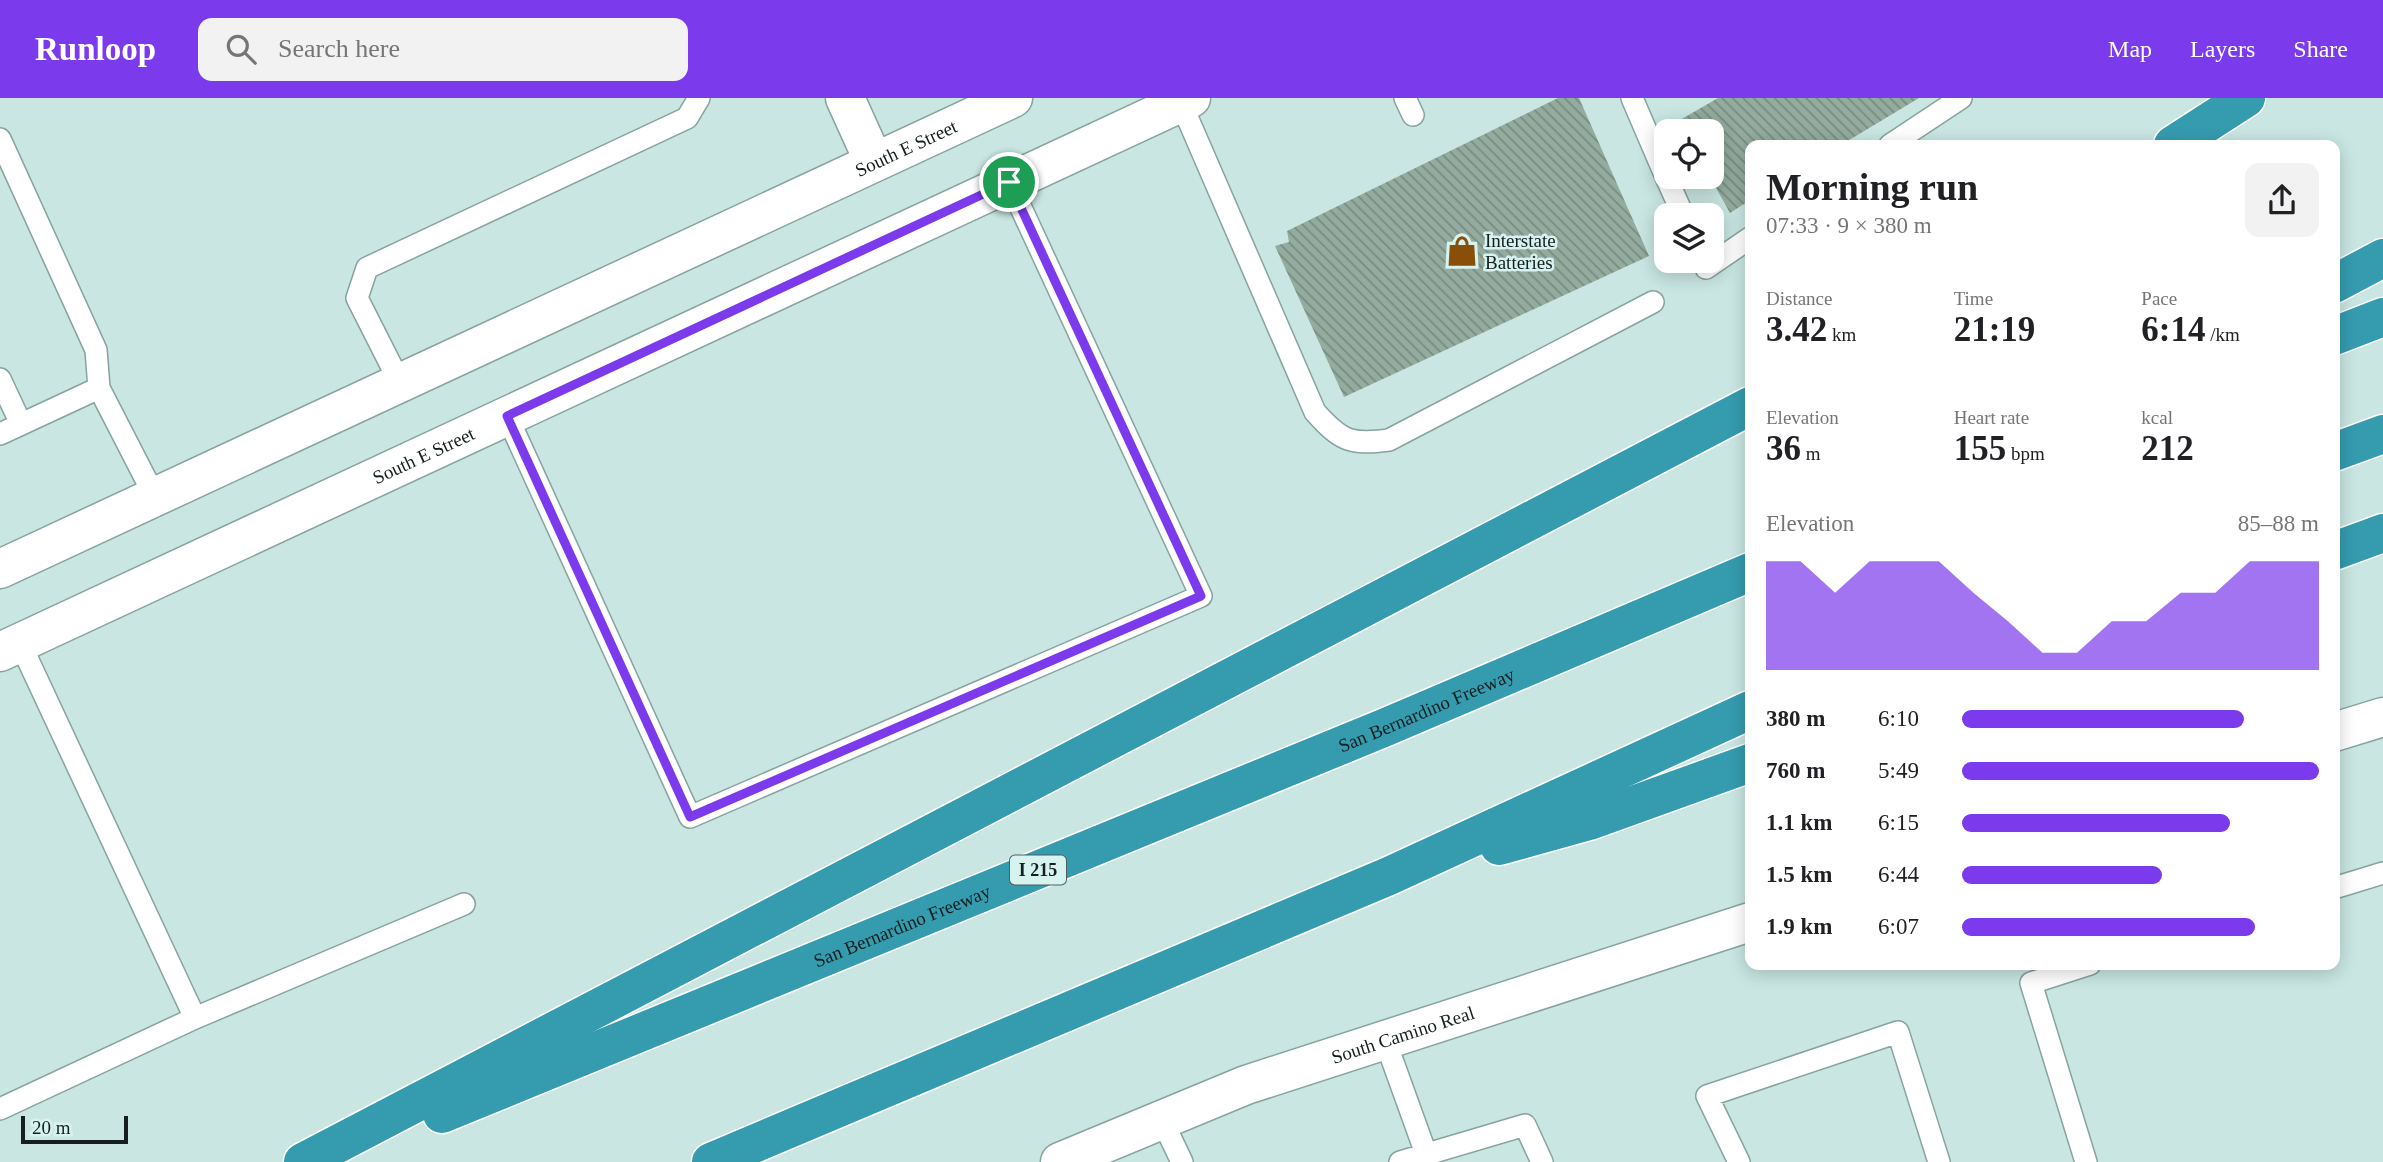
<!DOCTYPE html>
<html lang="en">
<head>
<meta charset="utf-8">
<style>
  :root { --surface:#fff; --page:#f2f2f2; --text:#202124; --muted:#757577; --accent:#7c3aed }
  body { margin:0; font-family:"Times New Roman",serif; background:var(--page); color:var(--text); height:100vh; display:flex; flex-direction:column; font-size:26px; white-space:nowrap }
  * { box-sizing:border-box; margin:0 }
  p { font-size:23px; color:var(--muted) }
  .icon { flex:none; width:38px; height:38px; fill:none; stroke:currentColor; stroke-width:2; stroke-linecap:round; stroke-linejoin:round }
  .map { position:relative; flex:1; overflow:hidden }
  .sheet { position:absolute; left:1745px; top:42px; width:595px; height:830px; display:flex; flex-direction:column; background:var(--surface); border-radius:14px; box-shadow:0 4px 18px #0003 }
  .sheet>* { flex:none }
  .buttons { position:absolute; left:1654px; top:21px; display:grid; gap:14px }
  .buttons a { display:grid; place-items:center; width:70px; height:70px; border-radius:14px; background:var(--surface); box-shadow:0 4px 18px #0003; font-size:35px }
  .scale { position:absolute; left:21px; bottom:18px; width:107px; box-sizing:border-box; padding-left:7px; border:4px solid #151f1e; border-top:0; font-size:19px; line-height:24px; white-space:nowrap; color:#151f1e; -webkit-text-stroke:5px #d6f3f0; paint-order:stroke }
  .pin { position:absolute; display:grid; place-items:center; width:60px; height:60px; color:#fff; margin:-30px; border:4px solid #fff; border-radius:50%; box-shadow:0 2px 7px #0007 }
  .round { display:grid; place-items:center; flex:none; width:74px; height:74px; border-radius:14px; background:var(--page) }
  .summary { display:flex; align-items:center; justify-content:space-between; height:119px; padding:0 21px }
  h1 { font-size:38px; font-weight:700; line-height:52px }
  .metrics { display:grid; grid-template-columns:repeat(3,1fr); gap:10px; height:119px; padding:7px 21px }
  .metrics div { display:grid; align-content:center }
  .metrics b { font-size:35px; font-weight:700 }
  .metrics small { font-size:19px; font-weight:400 }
  .metrics p { font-size:19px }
  .chart { height:196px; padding:14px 21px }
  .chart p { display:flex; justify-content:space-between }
  .chart svg { width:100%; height:126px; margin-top:7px; fill:var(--accent); opacity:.7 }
  ul { padding:0 21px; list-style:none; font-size:23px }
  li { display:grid; grid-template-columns:112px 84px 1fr; align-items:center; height:52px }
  li i { height:18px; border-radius:9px; background:var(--accent) }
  header { display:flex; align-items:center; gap:42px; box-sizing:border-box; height:98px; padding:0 35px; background:var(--accent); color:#fff }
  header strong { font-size:33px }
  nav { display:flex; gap:38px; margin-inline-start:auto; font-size:24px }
  .search { width:490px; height:63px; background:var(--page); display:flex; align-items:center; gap:18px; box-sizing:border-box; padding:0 24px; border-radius:14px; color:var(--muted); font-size:26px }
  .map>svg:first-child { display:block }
  .building { fill:url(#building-back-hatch) }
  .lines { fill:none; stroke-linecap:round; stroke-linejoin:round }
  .service-casing { stroke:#87a39f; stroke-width:24 }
  .minor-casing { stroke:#87a39f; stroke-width:41 }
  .secondary-casing { stroke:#87a39f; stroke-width:41 }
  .motorway-casing { stroke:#fff; stroke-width:41 }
  .service { stroke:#fff; stroke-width:21 }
  .minor { stroke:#fff; stroke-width:38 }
  .secondary { stroke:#fff; stroke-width:38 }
  .motorway { stroke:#359baf; stroke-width:38 }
  .route-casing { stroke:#fff; stroke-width:14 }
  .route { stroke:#7c3aed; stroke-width:9 }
  .labels { text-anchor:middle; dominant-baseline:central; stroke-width:5; stroke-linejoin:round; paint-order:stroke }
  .shield { fill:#d6f3f0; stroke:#4f5f5d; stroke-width:2 }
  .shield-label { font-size:18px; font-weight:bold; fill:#151f1e }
  .street-label { font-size:19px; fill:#151f1e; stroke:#d6f3f0 }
  .poi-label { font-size:19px; fill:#151f1e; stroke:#d6f3f0; text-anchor:start }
</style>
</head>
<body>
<header>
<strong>Runloop</strong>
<div class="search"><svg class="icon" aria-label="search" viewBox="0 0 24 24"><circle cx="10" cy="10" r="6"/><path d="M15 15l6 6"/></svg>Search here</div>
<nav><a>Map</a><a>Layers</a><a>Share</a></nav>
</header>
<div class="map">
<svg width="2383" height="1064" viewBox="0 0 2383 1064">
  <defs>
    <pattern id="building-back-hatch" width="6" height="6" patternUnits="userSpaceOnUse" patternTransform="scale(1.75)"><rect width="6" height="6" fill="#94ab9f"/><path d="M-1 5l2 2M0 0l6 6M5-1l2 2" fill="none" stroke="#788b81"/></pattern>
  </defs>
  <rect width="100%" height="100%" fill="#c9e6e2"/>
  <path class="building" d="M 1558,0 L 1579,0 L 1649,158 L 1344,299 L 1275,148 L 1289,144 L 1287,133 Z
    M 1718,0 L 1919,0 L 1841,47 L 1750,47 L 1750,102 L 1730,115 L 1710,79 L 1712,33 L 1686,33 L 1680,22 Z"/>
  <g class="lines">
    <defs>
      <path id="service" d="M 1405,0 L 1413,17
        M 1632,0 L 1666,79
        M 1181,5 L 1315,314 C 1341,343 1350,347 1389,342 L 1653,204
        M 0,41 L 96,252 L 99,290
        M 1890,47 L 1961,0
        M 1666,79 L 1683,117
        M 1703,163 L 1706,170 L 1750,140
        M 0,281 L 21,326
        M 400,285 L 357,200 L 367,170 L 687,20 L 699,0
        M 507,318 L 690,719 L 1201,498 L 1009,84
        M 0,336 L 99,290 L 155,399
        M 20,545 L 195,920
        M 2334,790 L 2383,775
        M 1385,942 L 1429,1064
        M 0,1011 L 195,920 L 464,806
        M 1162,1022 L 1182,1064
        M 1400,1064 L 1525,1027 L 1542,1064
        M 1739,1064 L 1707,998 L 1898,934 L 1939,1064
        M 2086,1064 L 2031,885 L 2090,866"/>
      <g id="minor">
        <path d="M 845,0 L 874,64"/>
        <path d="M 2334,634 L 2383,619"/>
        <path id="s1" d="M 1060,1064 L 1246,987 L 1750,824"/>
      </g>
      <g id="secondary">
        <path id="s2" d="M 0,471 L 1013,0"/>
        <path id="s3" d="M 0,554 L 1191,0"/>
      </g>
      <g id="motorway">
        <path d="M 2173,47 L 2246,0"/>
        <path d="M 2334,186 L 2383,160"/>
        <path d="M 2334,238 L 2383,219"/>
        <path d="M 2334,354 L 2383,336"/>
        <path d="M 2334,453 L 2383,435"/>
        <path d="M 1499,748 L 1589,723 L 1750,665"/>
        <path id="s4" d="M 442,1016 L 1386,629 L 1750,474"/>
        <path d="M 303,1064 L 1750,308"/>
        <path d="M 711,1064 L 1389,778 L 1750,612"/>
      </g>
    </defs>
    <use href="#service" class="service-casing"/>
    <use href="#minor" class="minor-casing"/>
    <use href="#secondary" class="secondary-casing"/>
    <use href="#motorway" class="motorway-casing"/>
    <use href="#service" class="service"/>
    <use href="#minor" class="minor"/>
    <use href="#secondary" class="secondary"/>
    <use href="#motorway" class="motorway"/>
  </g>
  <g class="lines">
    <defs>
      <path id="route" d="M 1009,84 L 1201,498 L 690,719 L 507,318 Z"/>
    </defs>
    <use href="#route" class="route-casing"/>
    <use href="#route" class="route"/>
  </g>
  <defs>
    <symbol id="shop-bare" viewBox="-9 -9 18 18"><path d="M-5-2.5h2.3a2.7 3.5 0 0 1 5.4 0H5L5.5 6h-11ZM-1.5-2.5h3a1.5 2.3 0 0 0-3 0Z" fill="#894e08" stroke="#d6f3f0" stroke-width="2.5" paint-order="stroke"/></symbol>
  </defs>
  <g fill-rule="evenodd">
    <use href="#shop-bare" x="1440" y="131" width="44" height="44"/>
  </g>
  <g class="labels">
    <rect class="shield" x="1010" y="757.5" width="56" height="29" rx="5"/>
    <g class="shield-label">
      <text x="1038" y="772">I 215</text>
    </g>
    <g class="street-label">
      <text stroke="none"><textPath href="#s2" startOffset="999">South E Street</textPath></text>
      <text stroke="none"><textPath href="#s3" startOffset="467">South E Street</textPath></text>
      <text stroke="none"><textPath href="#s4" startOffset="1064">San Bernardino Freeway</textPath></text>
      <text stroke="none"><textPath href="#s4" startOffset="497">San Bernardino Freeway</textPath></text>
      <text stroke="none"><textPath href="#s1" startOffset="366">South Camino Real</textPath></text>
    </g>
    <g class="poi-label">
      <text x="1485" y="142">Interstate<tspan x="1485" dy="22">Batteries</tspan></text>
    </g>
  </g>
</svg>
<div class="buttons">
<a><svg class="icon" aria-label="locate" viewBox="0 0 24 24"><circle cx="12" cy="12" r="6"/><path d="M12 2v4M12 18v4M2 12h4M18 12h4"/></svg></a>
<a><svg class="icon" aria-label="layers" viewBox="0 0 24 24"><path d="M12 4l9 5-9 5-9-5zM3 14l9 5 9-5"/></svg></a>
</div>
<div class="scale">20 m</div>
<div class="pin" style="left:1009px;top:84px;background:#1e9e55"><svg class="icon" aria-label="arrive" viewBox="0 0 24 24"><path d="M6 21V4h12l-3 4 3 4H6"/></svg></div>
<section class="sheet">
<div class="summary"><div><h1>Morning run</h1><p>07:33 · 9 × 380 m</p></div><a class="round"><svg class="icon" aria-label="share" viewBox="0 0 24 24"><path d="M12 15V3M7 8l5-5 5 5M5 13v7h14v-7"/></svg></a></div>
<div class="metrics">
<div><p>Distance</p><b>3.42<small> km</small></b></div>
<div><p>Time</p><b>21:19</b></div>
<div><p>Pace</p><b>6:14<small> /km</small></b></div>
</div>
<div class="metrics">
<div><p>Elevation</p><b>36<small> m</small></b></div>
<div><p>Heart rate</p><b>155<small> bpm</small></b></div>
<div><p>kcal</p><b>212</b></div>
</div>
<div class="chart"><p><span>Elevation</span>85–88 m</p>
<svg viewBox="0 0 160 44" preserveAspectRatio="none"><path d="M0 44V6L10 6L20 17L30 6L40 6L50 6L60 17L70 27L80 38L90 38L100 27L110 27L120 17L130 17L140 6L150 6L160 6V44z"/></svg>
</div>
<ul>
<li><b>380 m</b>6:10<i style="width:79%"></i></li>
<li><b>760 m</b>5:49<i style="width:100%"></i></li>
<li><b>1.1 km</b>6:15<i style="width:75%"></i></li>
<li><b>1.5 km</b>6:44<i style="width:56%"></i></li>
<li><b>1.9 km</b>6:07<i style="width:82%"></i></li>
</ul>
</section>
</div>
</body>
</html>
